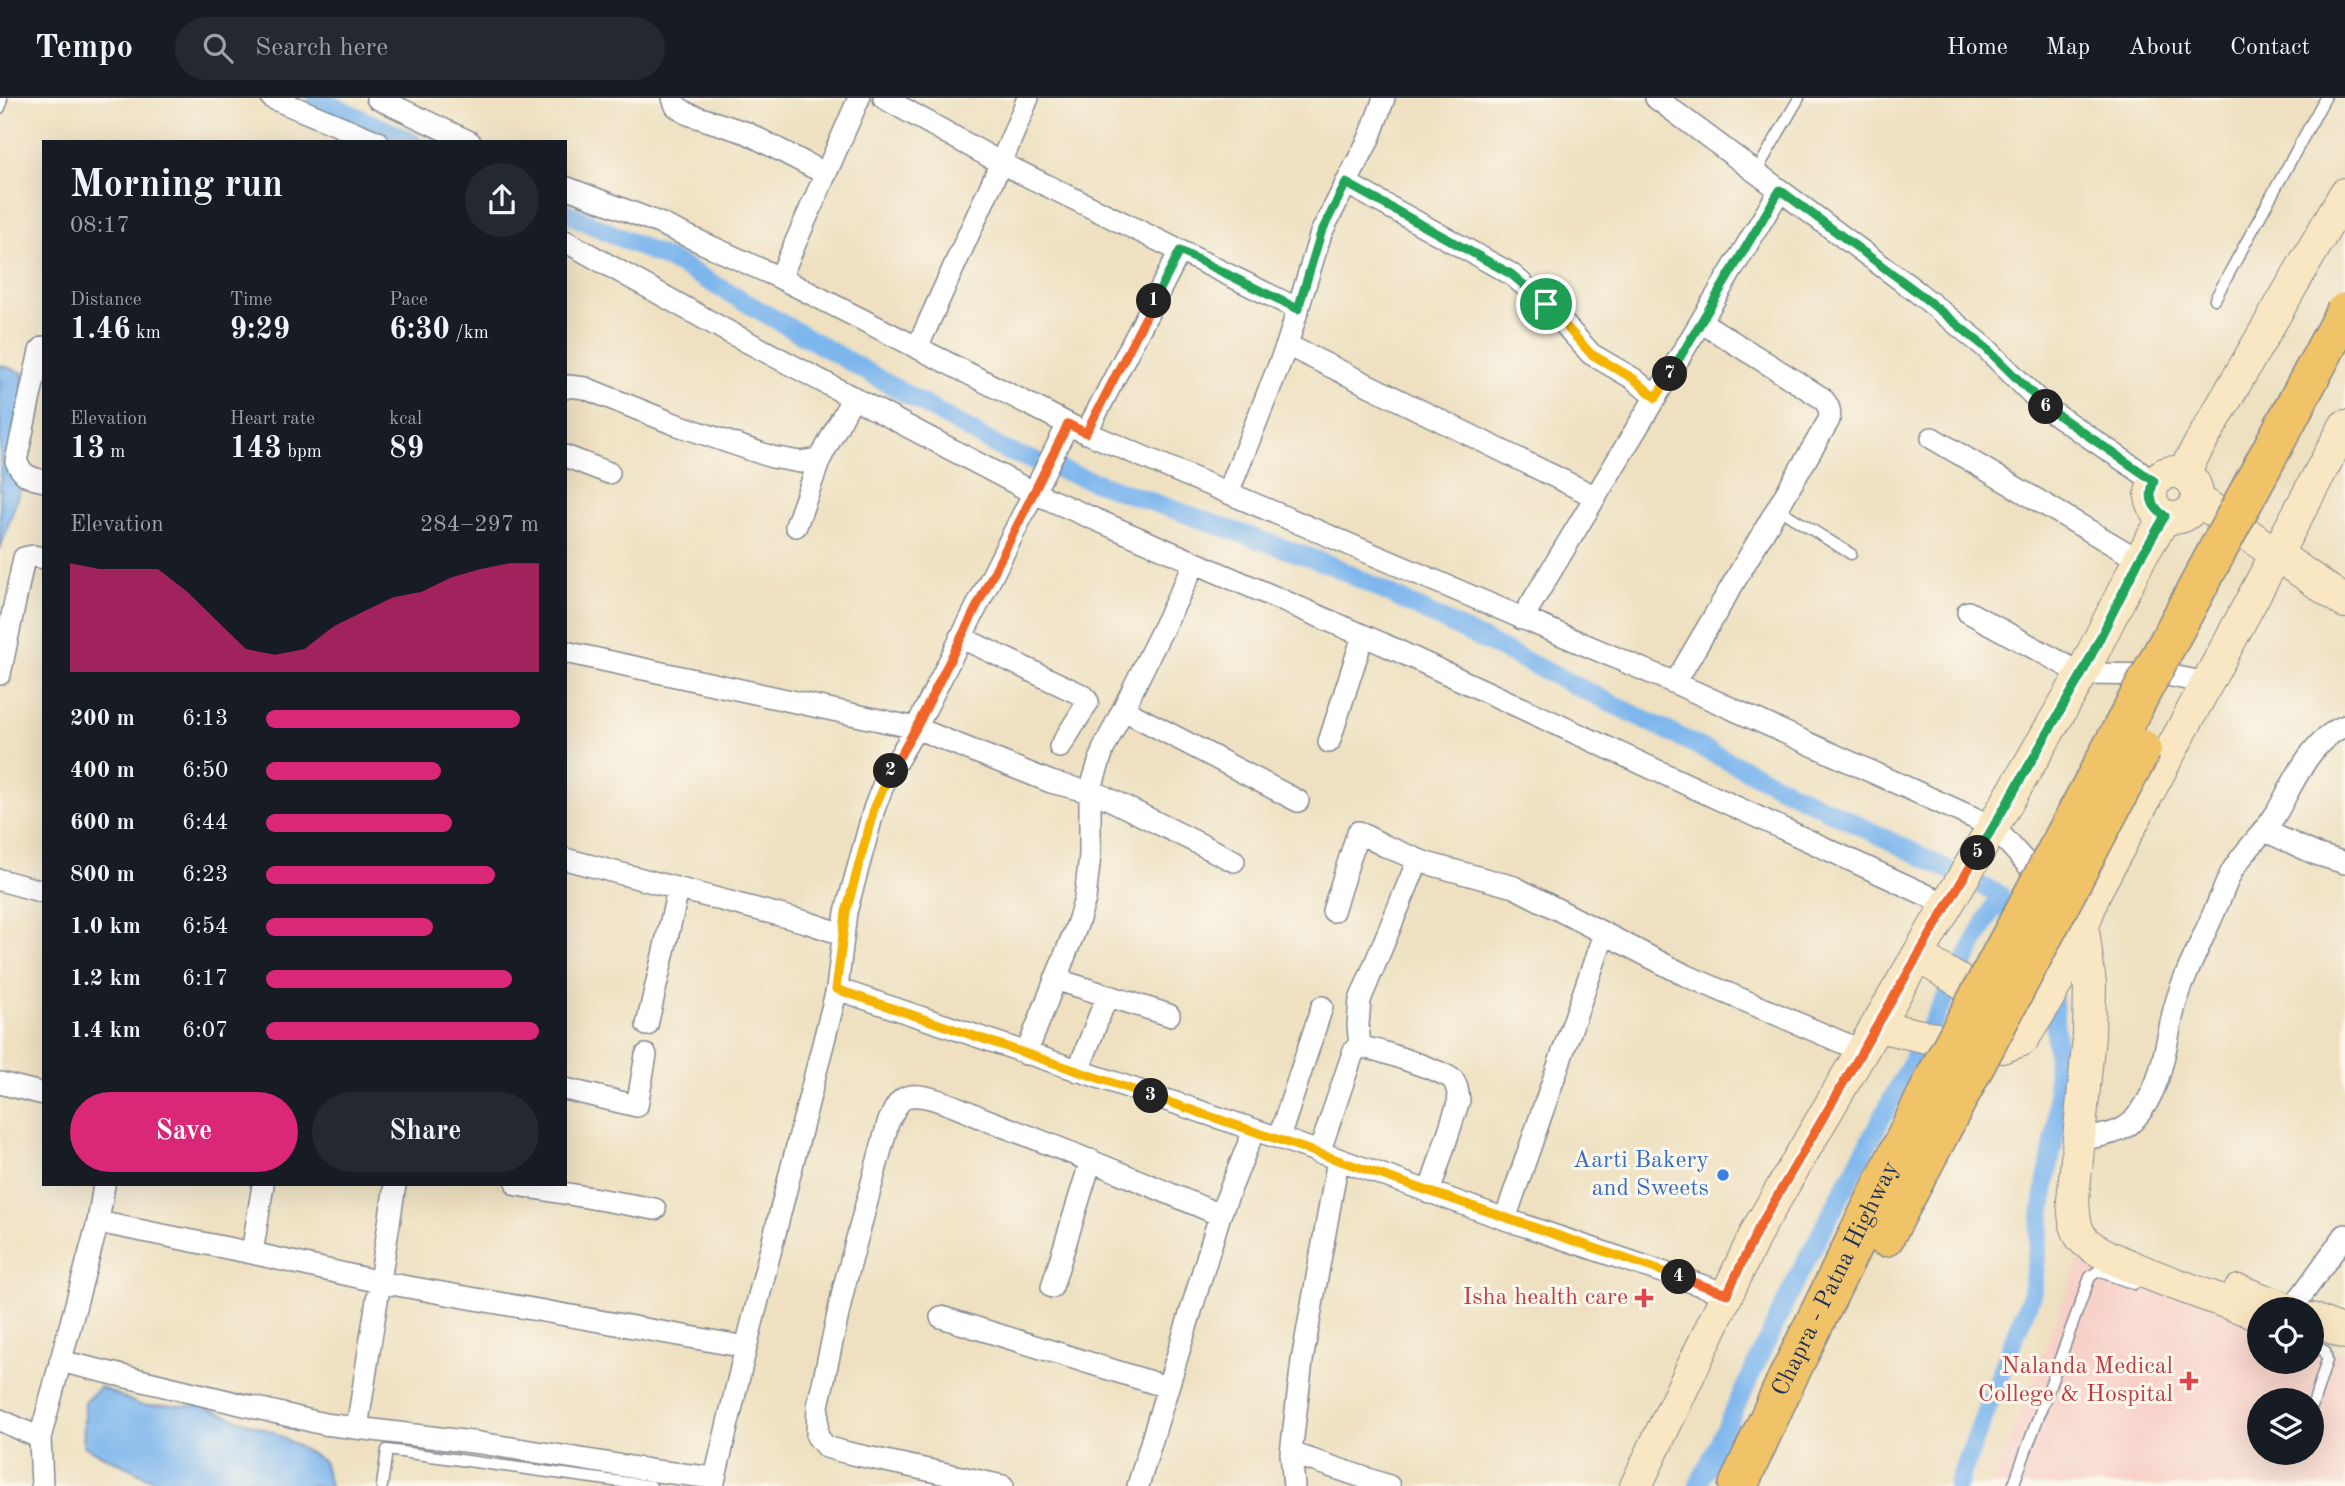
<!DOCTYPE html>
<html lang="en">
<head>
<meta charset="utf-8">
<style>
  :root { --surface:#171b24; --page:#242831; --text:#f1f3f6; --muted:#9ea1a6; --line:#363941; --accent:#db2777 }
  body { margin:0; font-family:"Old Standard TT",serif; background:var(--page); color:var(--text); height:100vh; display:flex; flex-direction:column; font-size:26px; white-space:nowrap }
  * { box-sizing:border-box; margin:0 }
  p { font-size:23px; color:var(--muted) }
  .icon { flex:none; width:38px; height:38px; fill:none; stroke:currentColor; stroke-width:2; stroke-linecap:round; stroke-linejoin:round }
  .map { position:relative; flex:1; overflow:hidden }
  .details { position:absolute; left:42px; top:42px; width:525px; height:1046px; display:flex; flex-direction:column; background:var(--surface); border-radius:0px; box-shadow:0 7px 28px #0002 }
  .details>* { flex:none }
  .fabs { position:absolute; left:2247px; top:1199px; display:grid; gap:14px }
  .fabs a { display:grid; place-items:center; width:77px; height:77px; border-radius:50%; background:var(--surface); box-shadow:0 7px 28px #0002; font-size:35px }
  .pin { position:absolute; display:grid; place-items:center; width:60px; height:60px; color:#fff; margin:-30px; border:4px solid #fff; border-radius:50%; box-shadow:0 2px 7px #0007 }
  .km { position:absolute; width:35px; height:35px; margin:-18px; border-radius:50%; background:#222; color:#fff; font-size:19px; line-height:35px; text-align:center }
  .round { display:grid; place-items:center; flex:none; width:74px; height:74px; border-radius:37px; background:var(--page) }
  .summary { display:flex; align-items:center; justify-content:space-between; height:119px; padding:0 28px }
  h1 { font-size:38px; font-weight:700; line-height:52px }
  .metrics { display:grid; grid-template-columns:repeat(3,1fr); gap:10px; height:119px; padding:7px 28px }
  .metrics div { display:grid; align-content:center }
  .metrics b { font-size:30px; font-weight:700 }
  .metrics small { font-size:19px; font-weight:400 }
  .metrics p { font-size:19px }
  .chart { height:196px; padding:14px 28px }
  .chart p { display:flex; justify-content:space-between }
  .chart svg { width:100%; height:126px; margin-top:7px; fill:var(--accent); opacity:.7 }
  .button { display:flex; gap:14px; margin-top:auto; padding:14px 28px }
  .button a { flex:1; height:80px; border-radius:42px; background:var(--accent); color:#fff; font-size:28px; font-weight:700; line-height:80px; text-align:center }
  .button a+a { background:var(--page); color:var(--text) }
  ul { padding:0 28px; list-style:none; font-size:23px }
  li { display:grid; grid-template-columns:112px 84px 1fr; align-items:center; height:52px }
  li i { height:18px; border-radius:9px; background:var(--accent) }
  header { display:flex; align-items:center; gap:42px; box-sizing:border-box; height:98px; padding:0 35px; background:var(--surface); border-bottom:2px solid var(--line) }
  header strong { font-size:33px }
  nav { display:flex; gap:38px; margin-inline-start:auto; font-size:24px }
  .search { width:490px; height:63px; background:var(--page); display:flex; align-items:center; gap:18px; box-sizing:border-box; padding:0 24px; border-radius:38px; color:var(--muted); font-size:26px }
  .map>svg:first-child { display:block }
  .built { fill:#f7d1c8; fill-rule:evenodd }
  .water { fill:#7db6ed; stroke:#4c72a6; stroke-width:2 }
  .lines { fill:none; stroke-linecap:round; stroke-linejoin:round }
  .canal { stroke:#7db6ed; stroke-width:19 }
  .lane-casing { stroke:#84888f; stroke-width:13 }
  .street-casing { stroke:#84888f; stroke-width:24 }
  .secondary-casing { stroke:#84888f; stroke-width:34 }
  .highway-casing { stroke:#84888f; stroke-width:41 }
  .lane { stroke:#fff; stroke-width:10 }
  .street { stroke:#fff; stroke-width:21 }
  .secondary { stroke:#f9e7c3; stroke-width:32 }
  .highway { stroke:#f1c369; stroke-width:38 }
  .highway-bridge-casing { stroke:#84888f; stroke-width:41; stroke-linecap:butt }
  .highway-bridge { stroke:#f1c369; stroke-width:38 }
  .split-1-casing { stroke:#fff; stroke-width:14 }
  .split-2-casing { stroke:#fff; stroke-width:14 }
  .split-3-casing { stroke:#fff; stroke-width:14 }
  .split-4-casing { stroke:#fff; stroke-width:14 }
  .split-5-casing { stroke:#fff; stroke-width:14 }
  .split-6-casing { stroke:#fff; stroke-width:14 }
  .split-7-casing { stroke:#fff; stroke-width:14 }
  .split-8-casing { stroke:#fff; stroke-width:14 }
  .split-1 { stroke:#22a559; stroke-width:9 }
  .split-2 { stroke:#f0652b; stroke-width:9 }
  .split-3 { stroke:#f5b400; stroke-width:9 }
  .split-4 { stroke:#f5b400; stroke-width:9 }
  .split-5 { stroke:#f0652b; stroke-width:9 }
  .split-6 { stroke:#22a559; stroke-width:9 }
  .split-7 { stroke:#22a559; stroke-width:9 }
  .split-8 { stroke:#f5b400; stroke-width:9 }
  .shop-dot { fill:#3f7fe0; stroke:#fbf7ec; stroke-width:2.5 }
  .health-dot { fill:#e0444e; stroke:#fbf7ec; stroke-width:2.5 }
  .labels { text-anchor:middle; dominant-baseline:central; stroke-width:6; stroke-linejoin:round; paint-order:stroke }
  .shop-label { font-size:24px; fill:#366cbe; stroke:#fbf7ec; text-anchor:end }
  .street-label { font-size:24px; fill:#1b2f5e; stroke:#fbf7ec }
  .health-label { font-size:24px; fill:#be3a42; stroke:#fbf7ec; text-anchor:end }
</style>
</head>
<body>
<header>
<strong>Tempo</strong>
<div class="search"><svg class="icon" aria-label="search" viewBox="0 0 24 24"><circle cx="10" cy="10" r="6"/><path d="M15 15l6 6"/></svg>Search here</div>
<nav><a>Home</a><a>Map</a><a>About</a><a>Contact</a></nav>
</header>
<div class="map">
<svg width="2345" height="1388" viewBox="0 0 2345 1388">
  <rect width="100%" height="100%" fill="#fbf7ec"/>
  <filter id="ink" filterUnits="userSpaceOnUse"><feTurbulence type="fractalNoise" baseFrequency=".0143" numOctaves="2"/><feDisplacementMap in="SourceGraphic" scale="14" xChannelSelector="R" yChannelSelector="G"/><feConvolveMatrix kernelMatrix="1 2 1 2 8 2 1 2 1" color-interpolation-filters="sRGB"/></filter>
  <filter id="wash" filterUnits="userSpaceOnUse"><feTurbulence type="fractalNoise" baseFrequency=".00686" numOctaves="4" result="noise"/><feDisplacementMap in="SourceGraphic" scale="28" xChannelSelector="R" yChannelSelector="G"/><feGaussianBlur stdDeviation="1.57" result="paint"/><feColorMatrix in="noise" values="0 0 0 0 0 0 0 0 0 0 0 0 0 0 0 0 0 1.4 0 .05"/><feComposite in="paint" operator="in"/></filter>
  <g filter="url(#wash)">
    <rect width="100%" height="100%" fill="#eee0c0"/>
    <path class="built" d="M 2080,1160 L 2259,1225 L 2259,1264 L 2312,1264 L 2312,1245 L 2345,1257 L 2345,1388 L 1992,1388 ZM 2259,1302 L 2312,1302 L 2312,1354 L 2259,1354 Z"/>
    <path class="water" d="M 0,267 L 23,275 L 24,325 L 6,371 L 22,386 L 0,451 Z
      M 100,1289 L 140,1307 L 202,1308 L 273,1334 L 323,1363 L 330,1388 L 166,1388 L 83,1348 L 85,1304 Z"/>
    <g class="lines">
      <path class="canal" d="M 317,0 L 412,44
        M 565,114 L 682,168 L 1004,352 L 1331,467 L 2000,797 L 2018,831
        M 1698,1388 L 1799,1176 L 2000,797
        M 1957,1388 L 2032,1195 L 2045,1091 L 2057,1026 L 2057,959 L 2053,894"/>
    </g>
  </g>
  <g filter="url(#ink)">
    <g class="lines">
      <defs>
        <path id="lane" d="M 0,10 L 2,0
          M 1756,74 L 1799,0
          M 2215,201 L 2325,0
          M 1777,410 L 1851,456
          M 2312,1248 L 2325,1253 L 2327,1262 L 2312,1309
          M 382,1388 L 387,1352 L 651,1388
          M 2013,1388 L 2090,1179 L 2098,1173 L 2134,1186"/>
        <path id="street" d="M 272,0 L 378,44
          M 377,0 L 470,44
          M 673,0 L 676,8 L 688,16 L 747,35 L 826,76
          M 884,0 L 1001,65 L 1298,211
          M 1384,0 L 1369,41 L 1321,135 L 1287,247 L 1596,399
          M 1656,0 L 1917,194 L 1985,249 L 2046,310 L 2154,383
          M 1346,85 L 1511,176 L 1546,206 L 1591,256 L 1634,281 L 1656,300
          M 565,89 L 659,125 L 780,180 L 1078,331 L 1675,585 L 1994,729 L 2045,786
          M 565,143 L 725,232 L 1032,394 L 1383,546 L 1948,807
          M 780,180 L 859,0
          M 44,249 L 40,253 L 16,363 C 22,377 29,380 44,383
          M 917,250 L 1001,65 L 1028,0
          M 565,290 L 568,288 L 585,290 L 672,325 L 772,359 L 800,364 L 820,361 L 853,299
          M 1086,335 L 1180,153
          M 1932,340 L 2139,462
          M 565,358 L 609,375
          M 1228,395 L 1287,247
          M 796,428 L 820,361
          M 1968,514 L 2082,576 L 2167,577 L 2207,585
          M 1522,521 L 1780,92
          M 960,539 L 1084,598 L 1088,604 L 1060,649
          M 565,554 L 916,630 L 1051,684 L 1101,697 L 1234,763
          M 0,576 L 24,460 L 33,458 L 44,460
          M 1675,585 L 1829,322 C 1831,313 1829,308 1822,300 L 1701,224
          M 1124,612 L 1298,703
          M 1329,644 L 1363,538
          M 2263,732 L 2316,756 L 2345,765
          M 565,761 L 806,824 L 842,836
          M 0,782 L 44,794
          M 1333,813 L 1358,734 L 1385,748 L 1426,765 L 1514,789 L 1685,877 L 1862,953
          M 1055,881 L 1169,917
          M 837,891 L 1288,1043 L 1505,1121 L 1727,1196
          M 647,927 L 678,792
          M 1360,949 L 1358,927 L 1360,902 L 1418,762
          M 1026,956 L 1077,827 L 1085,801 L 1090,757 L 1090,693 L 1103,652 L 1195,465
          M 1078,973 L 1107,898
          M 0,985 L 44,996
          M 565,991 L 637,1008 L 646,957
          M 1279,1040 L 1322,909
          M 2079,1042 C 2096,1038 2120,1037 2133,1023 C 2160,995 2164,956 2172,920 C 2175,905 2181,889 2187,875 C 2196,854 2206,833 2215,812 C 2221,799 2226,785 2232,773 C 2245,751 2265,735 2277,714 C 2294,684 2311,641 2345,628
          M 1319,1055 L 1354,952 C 1359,949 1358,949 1364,950 C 1375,950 1444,974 1452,981 C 1457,986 1458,995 1459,1002 L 1429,1095
          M 517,1087 L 655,1111
          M 1505,1121 L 1604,836
          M 98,1124 L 252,1155 L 263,1087
          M 252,1155 L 380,1184 L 746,1249
          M 1052,1189 L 1091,1062
          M 2292,1211 L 2345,1137
          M 941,1219 L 1167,1289
          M 60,1263 L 324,1326 L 480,1345 L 656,1373 L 715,1380
          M 0,1322 L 40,1340
          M 357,1330 L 395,1087
          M 1291,1355 L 1389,1388
          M 42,1388 L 40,1340 L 98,1124 L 104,1087
          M 713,1388 L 746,1249 L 837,891 L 846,814 L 874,711 L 884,685 L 916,630 L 1068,326
          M 1003,1388 L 848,1355 L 826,1349 L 817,1338 L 818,1308 L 844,1189 L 888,1025 C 893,1015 898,999 911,998 C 932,996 967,1014 987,1022 C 1066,1052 1143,1084 1220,1117
          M 1138,1388 L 1220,1117 L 1254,1032
          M 1294,1388 L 1291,1355 L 1302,1263 L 1338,1062"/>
        <path id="secondary" d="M2151 397a23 23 0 1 1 46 0a23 23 0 1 1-46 0Z
          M 2183,375 L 2345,96
          M 2197,401 L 2345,504
          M 2083,831 L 2090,886 L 2089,938 L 2073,1102 C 2074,1115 2074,1127 2081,1139 C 2096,1162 2227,1204 2259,1216
          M 1918,858 L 2001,908
          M 1877,928 L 1931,940 L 2002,949 L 2022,942 C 2055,892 2076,852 2095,794 L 2345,328
          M 2239,1193 L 2287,1211
          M 2312,1221 L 2345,1235
          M 1636,1388 L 1758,1131 L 2082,576 L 2139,462 L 2165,419"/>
        <g id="highway">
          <path d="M 1885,1139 L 1964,989"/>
          <path id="s1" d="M 1738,1388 L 1786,1283 L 1937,976"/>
        </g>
      </defs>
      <use href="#lane" class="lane-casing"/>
      <use href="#street" class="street-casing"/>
      <use href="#secondary" class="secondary-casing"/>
      <use href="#highway" class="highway-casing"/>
      <use href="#lane" class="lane"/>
      <use href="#street" class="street"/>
      <use href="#secondary" class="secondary"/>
      <use href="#highway" class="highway"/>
      <defs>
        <path id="highway-bridge" d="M 1937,976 L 2345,214
          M 1964,989 L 2142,651"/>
      </defs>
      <use href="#highway-bridge" class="highway-bridge-casing"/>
      <use href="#highway-bridge" class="highway-bridge"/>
    </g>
  </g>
  <g class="lines" filter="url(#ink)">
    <defs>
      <path id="split-1" d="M 1154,203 L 1180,153 L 1298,211 L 1321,135 L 1346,85 L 1511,176 L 1546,206"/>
      <path id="split-2" d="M 891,673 L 916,630 L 1068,326 L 1086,335 L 1154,203"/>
      <path id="split-3" d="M 891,673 L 874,711 L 846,814 L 836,891 L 1151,998"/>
      <path id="split-4" d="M 1151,998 C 1328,1057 1502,1120 1679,1179"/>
      <path id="split-5" d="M 1679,1179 L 1727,1196 L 1758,1131 L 1978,755"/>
      <path id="split-6" d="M 1978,755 L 2082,576 L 2139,462 L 2165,418 C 2151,409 2148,399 2154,383 L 2046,309"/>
      <path id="split-7" d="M 1670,276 L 1780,92 L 1917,194 L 1985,249 L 2046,309"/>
      <path id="split-8" d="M 1546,206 L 1591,256 L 1634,281 L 1656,300 L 1670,276"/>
    </defs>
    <use href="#split-1" class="split-1-casing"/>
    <use href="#split-2" class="split-2-casing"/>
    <use href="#split-3" class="split-3-casing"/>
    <use href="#split-4" class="split-4-casing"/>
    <use href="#split-5" class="split-5-casing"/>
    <use href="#split-6" class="split-6-casing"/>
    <use href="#split-7" class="split-7-casing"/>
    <use href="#split-8" class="split-8-casing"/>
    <use href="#split-1" class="split-1"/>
    <use href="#split-2" class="split-2"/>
    <use href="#split-3" class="split-3"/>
    <use href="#split-4" class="split-4"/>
    <use href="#split-5" class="split-5"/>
    <use href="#split-6" class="split-6"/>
    <use href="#split-7" class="split-7"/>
    <use href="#split-8" class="split-8"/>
  </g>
  <circle class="shop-dot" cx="1723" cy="1077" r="7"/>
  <g class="health-dot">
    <path d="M1640.5 1189.5h7v7h7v7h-7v7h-7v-7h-7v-7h7z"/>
    <path d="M2185.5 1272.5h7v7h7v7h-7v7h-7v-7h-7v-7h7z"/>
  </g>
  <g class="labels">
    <g class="shop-label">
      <text x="1709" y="1063">Aarti Bakery<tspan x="1709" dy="28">and Sweets</tspan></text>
    </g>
    <g class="street-label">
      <text stroke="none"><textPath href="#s1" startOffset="229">Chapra - Patna Highway</textPath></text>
    </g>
    <g class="health-label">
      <text x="1628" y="1200">Isha health care</text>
      <text x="2173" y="1269">Nalanda Medical<tspan x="2173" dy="28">College &amp; Hospital</tspan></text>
    </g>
  </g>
</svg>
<div class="fabs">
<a><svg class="icon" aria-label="locate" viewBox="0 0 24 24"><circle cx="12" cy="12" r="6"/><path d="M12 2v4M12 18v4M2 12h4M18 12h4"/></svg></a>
<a><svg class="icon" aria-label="layers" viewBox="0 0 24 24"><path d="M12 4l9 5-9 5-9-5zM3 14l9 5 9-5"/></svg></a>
</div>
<div class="pin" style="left:1546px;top:206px;background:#1e9e55"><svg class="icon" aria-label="arrive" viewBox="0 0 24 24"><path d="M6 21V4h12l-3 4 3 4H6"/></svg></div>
<b class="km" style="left:1154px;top:203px">1</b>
<b class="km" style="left:891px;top:673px">2</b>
<b class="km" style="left:1151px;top:998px">3</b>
<b class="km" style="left:1679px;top:1179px">4</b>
<b class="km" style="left:1978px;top:755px">5</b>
<b class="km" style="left:2046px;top:309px">6</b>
<b class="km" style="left:1670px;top:276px">7</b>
<section class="details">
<div class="summary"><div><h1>Morning run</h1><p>08:17</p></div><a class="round"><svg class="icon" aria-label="share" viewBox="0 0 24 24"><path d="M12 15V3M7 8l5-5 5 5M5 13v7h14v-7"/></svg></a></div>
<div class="metrics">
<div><p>Distance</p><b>1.46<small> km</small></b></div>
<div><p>Time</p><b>9:29</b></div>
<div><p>Pace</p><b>6:30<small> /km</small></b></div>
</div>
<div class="metrics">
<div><p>Elevation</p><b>13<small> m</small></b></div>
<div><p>Heart rate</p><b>143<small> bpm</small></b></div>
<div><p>kcal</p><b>89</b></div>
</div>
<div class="chart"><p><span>Elevation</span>284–297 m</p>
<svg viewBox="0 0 160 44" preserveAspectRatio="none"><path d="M0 44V6L10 8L20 8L30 8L40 16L50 26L60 36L70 38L80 36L90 28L100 23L110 18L120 16L130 11L140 8L150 6L160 6V44z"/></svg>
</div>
<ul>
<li><b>200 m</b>6:13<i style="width:93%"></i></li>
<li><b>400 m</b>6:50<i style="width:64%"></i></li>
<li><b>600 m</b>6:44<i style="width:68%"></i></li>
<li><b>800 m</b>6:23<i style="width:84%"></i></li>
<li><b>1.0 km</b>6:54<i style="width:61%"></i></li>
<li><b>1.2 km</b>6:17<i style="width:90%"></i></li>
<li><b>1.4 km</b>6:07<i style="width:100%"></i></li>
</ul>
<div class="button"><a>Save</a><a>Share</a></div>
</section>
</div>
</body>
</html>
